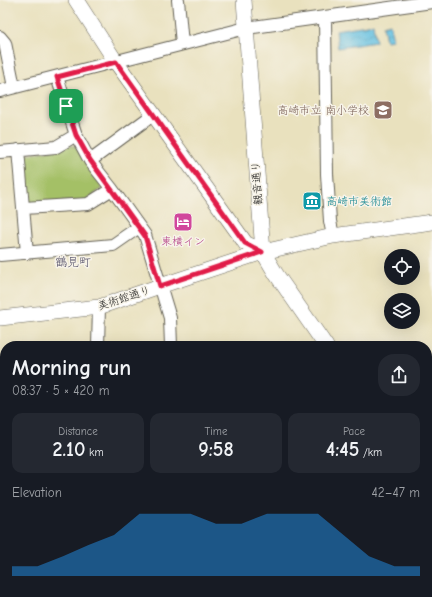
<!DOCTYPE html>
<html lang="en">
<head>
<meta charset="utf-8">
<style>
  :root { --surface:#171b24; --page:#242831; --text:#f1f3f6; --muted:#9ea1a6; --accent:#1f6fb2 }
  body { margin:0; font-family:"Comic Neue","Klee One",sans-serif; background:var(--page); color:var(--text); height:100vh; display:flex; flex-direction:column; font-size:15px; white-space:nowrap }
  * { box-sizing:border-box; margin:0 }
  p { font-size:13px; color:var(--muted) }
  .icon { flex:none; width:22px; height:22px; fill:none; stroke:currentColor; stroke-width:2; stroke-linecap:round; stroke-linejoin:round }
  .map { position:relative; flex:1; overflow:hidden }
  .details { position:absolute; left:0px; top:341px; width:432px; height:256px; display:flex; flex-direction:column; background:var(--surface); border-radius:16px 16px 0 0; box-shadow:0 4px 16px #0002 }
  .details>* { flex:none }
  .controls { position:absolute; left:384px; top:249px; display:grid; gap:8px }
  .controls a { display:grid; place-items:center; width:36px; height:36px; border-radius:50%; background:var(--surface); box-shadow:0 4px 16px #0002; font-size:20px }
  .pin { position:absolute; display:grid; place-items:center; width:34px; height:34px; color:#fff; margin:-17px; border-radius:8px; box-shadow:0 2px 6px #0006 }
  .round { display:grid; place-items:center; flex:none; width:42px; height:42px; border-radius:16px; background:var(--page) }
  .headline { display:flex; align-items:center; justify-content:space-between; height:68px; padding:0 12px }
  h1 { font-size:22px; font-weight:700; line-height:30px }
  .stats { display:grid; grid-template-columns:repeat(3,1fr); gap:6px; height:68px; padding:4px 12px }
  .stats div { display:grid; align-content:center; border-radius:10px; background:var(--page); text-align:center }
  .stats b { font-size:20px; font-weight:700 }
  .stats small { font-size:11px; font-weight:400 }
  .stats p { font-size:11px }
  .chart { height:112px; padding:8px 12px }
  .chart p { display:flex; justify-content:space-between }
  .chart svg { width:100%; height:72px; margin-top:4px; fill:var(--accent); opacity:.7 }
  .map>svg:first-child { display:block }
  .green { fill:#a4c066; stroke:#606e41 }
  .water { fill:url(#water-waves); stroke:#406e7e }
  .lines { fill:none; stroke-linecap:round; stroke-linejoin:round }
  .minor-casing { stroke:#646155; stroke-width:14 }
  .tertiary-casing { stroke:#646155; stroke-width:16 }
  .minor { stroke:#fff; stroke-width:12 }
  .tertiary { stroke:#fff; stroke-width:15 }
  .rail-casing { stroke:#1c1c1c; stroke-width:4.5 }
  .rail { stroke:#f7f3e8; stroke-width:3; stroke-dasharray:9; stroke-linecap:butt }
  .route-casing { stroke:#fff; stroke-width:8 }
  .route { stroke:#e11d48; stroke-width:5 }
  .labels { text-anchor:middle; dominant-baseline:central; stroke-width:3; stroke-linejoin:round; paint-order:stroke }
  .education-label { font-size:11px; fill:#785e54; stroke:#f7f3e8; text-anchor:end }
  .street-label { font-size:11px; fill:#1c1c1c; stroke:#f7f3e8 }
  .culture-label { font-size:11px; fill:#0d838f; stroke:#f7f3e8; text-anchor:start }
  .hotel-label { font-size:11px; fill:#b23c85; stroke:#f7f3e8 }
  .neighbourhood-label { font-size:12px; fill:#56526b; stroke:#f7f3e8 }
</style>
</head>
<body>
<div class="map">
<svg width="432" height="597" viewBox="0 0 432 597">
  <defs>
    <pattern id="water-waves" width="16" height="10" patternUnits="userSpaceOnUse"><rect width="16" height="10" fill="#63c0e1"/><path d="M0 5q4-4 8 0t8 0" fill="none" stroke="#55a4c0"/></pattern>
  </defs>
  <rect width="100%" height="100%" fill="#f7f3e8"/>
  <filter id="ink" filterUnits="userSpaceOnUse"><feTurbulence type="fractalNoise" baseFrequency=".025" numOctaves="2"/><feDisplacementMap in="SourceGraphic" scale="8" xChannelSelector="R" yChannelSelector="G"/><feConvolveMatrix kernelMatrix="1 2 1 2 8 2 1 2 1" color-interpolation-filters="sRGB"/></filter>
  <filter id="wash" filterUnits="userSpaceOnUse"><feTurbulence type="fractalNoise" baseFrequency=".012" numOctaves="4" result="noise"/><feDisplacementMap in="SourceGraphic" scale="16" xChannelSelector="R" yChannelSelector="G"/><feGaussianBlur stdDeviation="0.9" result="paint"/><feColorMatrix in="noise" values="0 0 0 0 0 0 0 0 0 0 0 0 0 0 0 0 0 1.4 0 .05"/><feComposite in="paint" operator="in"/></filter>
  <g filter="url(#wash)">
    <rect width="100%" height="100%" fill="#e9e1be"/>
    <path class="green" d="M 68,146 L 75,146 L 102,184 L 101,189 L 85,201 L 31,204 L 27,201 L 23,159 L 27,155 Z"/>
    <path class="water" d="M 373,24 L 376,42 L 338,48 L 336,30 Z
      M 390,24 L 393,40 L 386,41 L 383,26 Z"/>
  </g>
  <g filter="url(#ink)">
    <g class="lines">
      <defs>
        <path id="minor" d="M 178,0 L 182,44
          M 325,17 L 327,174 L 330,221 L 333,236
          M 0,37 L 5,43 L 14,87
          M 57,77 L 76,135 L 90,161 L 112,189 L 145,235 L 170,318 L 171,346
          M 0,91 L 246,28 L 432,2
          M 18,150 L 27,253
          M 0,152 L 56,147 L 76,135
          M 90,161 L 154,114
          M 24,208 L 88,204 L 112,189
          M 0,255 L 113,245 L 139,227
          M 98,346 L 99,307
          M 0,398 L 5,398"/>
        <path id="tertiary" d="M 76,0 L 116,62 L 244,241 L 245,243 L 263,252
          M 244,0 L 263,252 L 276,274 L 326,346
          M 0,318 L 99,307 L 160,286 L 263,252 L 333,236 L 432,222
          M 427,368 L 432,368"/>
      </defs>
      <use href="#minor" class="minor-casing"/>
      <use href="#tertiary" class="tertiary-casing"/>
      <use href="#minor" class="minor"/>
      <use href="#tertiary" class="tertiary"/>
      <defs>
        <path id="rail" d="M 427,449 L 432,449
          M 0,464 L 5,464
          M 0,489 L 5,489
          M 0,496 L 5,495
          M 427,509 L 432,509
          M 427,563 L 432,563
          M 427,571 L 432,570
          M 137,597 L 180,592
          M 202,597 L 245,592"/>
      </defs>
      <use href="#rail" class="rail-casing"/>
      <use href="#rail" class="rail"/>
    </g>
  </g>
  <g class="lines" filter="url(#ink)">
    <defs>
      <path id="route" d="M 116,62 L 245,243 L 262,252 L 160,286 L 145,236 L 90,160 L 76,135 L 57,77 Z"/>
    </defs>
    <use href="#route" class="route-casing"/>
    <use href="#route" class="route"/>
  </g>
  <defs>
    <symbol id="school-square" viewBox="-11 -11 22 22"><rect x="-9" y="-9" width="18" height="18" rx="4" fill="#8d6e63" stroke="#f7f3e8"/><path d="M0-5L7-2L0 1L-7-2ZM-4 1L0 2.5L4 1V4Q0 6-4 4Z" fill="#fff"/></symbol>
    <symbol id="museum-square" viewBox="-11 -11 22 22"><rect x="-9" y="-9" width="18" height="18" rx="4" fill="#0f9aa8" stroke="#f7f3e8"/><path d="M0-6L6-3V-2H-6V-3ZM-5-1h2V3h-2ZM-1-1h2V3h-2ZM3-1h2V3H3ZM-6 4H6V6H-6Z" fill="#fff"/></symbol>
    <symbol id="hotel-square" viewBox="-11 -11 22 22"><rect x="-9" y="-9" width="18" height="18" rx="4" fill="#d1479c" stroke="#f7f3e8"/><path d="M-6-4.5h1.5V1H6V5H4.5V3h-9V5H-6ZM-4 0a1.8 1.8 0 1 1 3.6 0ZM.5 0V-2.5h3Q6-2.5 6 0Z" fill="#fff"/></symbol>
  </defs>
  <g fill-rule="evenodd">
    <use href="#school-square" x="372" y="99" width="22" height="22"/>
    <use href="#museum-square" x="301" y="190" width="22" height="22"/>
    <use href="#hotel-square" x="172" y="211" width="22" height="22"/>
  </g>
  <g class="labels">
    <g class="education-label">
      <text x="369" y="110">高崎市立 南小学校</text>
    </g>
    <g class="street-label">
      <text transform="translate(257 183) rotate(-94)">観音通り</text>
      <text transform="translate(124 298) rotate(-18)">美術館通り</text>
    </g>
    <g class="culture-label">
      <text x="326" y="201">高崎市美術館</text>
    </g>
    <g class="hotel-label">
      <text x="183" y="241">東横イン</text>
    </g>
    <g class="neighbourhood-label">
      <text x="73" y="262">鶴見町</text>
    </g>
  </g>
</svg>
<div class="controls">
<a><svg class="icon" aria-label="locate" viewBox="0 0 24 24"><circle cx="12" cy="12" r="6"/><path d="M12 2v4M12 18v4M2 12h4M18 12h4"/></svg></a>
<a><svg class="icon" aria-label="layers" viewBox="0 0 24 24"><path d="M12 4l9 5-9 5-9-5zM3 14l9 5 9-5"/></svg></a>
</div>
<div class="pin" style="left:66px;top:106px;background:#1e9e55"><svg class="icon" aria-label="arrive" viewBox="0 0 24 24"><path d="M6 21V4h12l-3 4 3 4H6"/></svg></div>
<section class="details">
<div class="headline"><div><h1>Morning run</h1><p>08:37 · 5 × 420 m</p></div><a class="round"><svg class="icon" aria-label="share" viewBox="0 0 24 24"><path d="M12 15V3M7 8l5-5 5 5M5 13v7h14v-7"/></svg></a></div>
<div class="stats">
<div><p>Distance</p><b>2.10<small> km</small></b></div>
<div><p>Time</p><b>9:58</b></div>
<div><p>Pace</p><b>4:45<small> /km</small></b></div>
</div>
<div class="chart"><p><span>Elevation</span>42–47 m</p>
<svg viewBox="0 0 160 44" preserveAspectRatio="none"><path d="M0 44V38L10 38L20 32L30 25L40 19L50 6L60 6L70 6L80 12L90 12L100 6L110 6L120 6L130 19L140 32L150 38L160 38V44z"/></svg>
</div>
</section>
</div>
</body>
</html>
